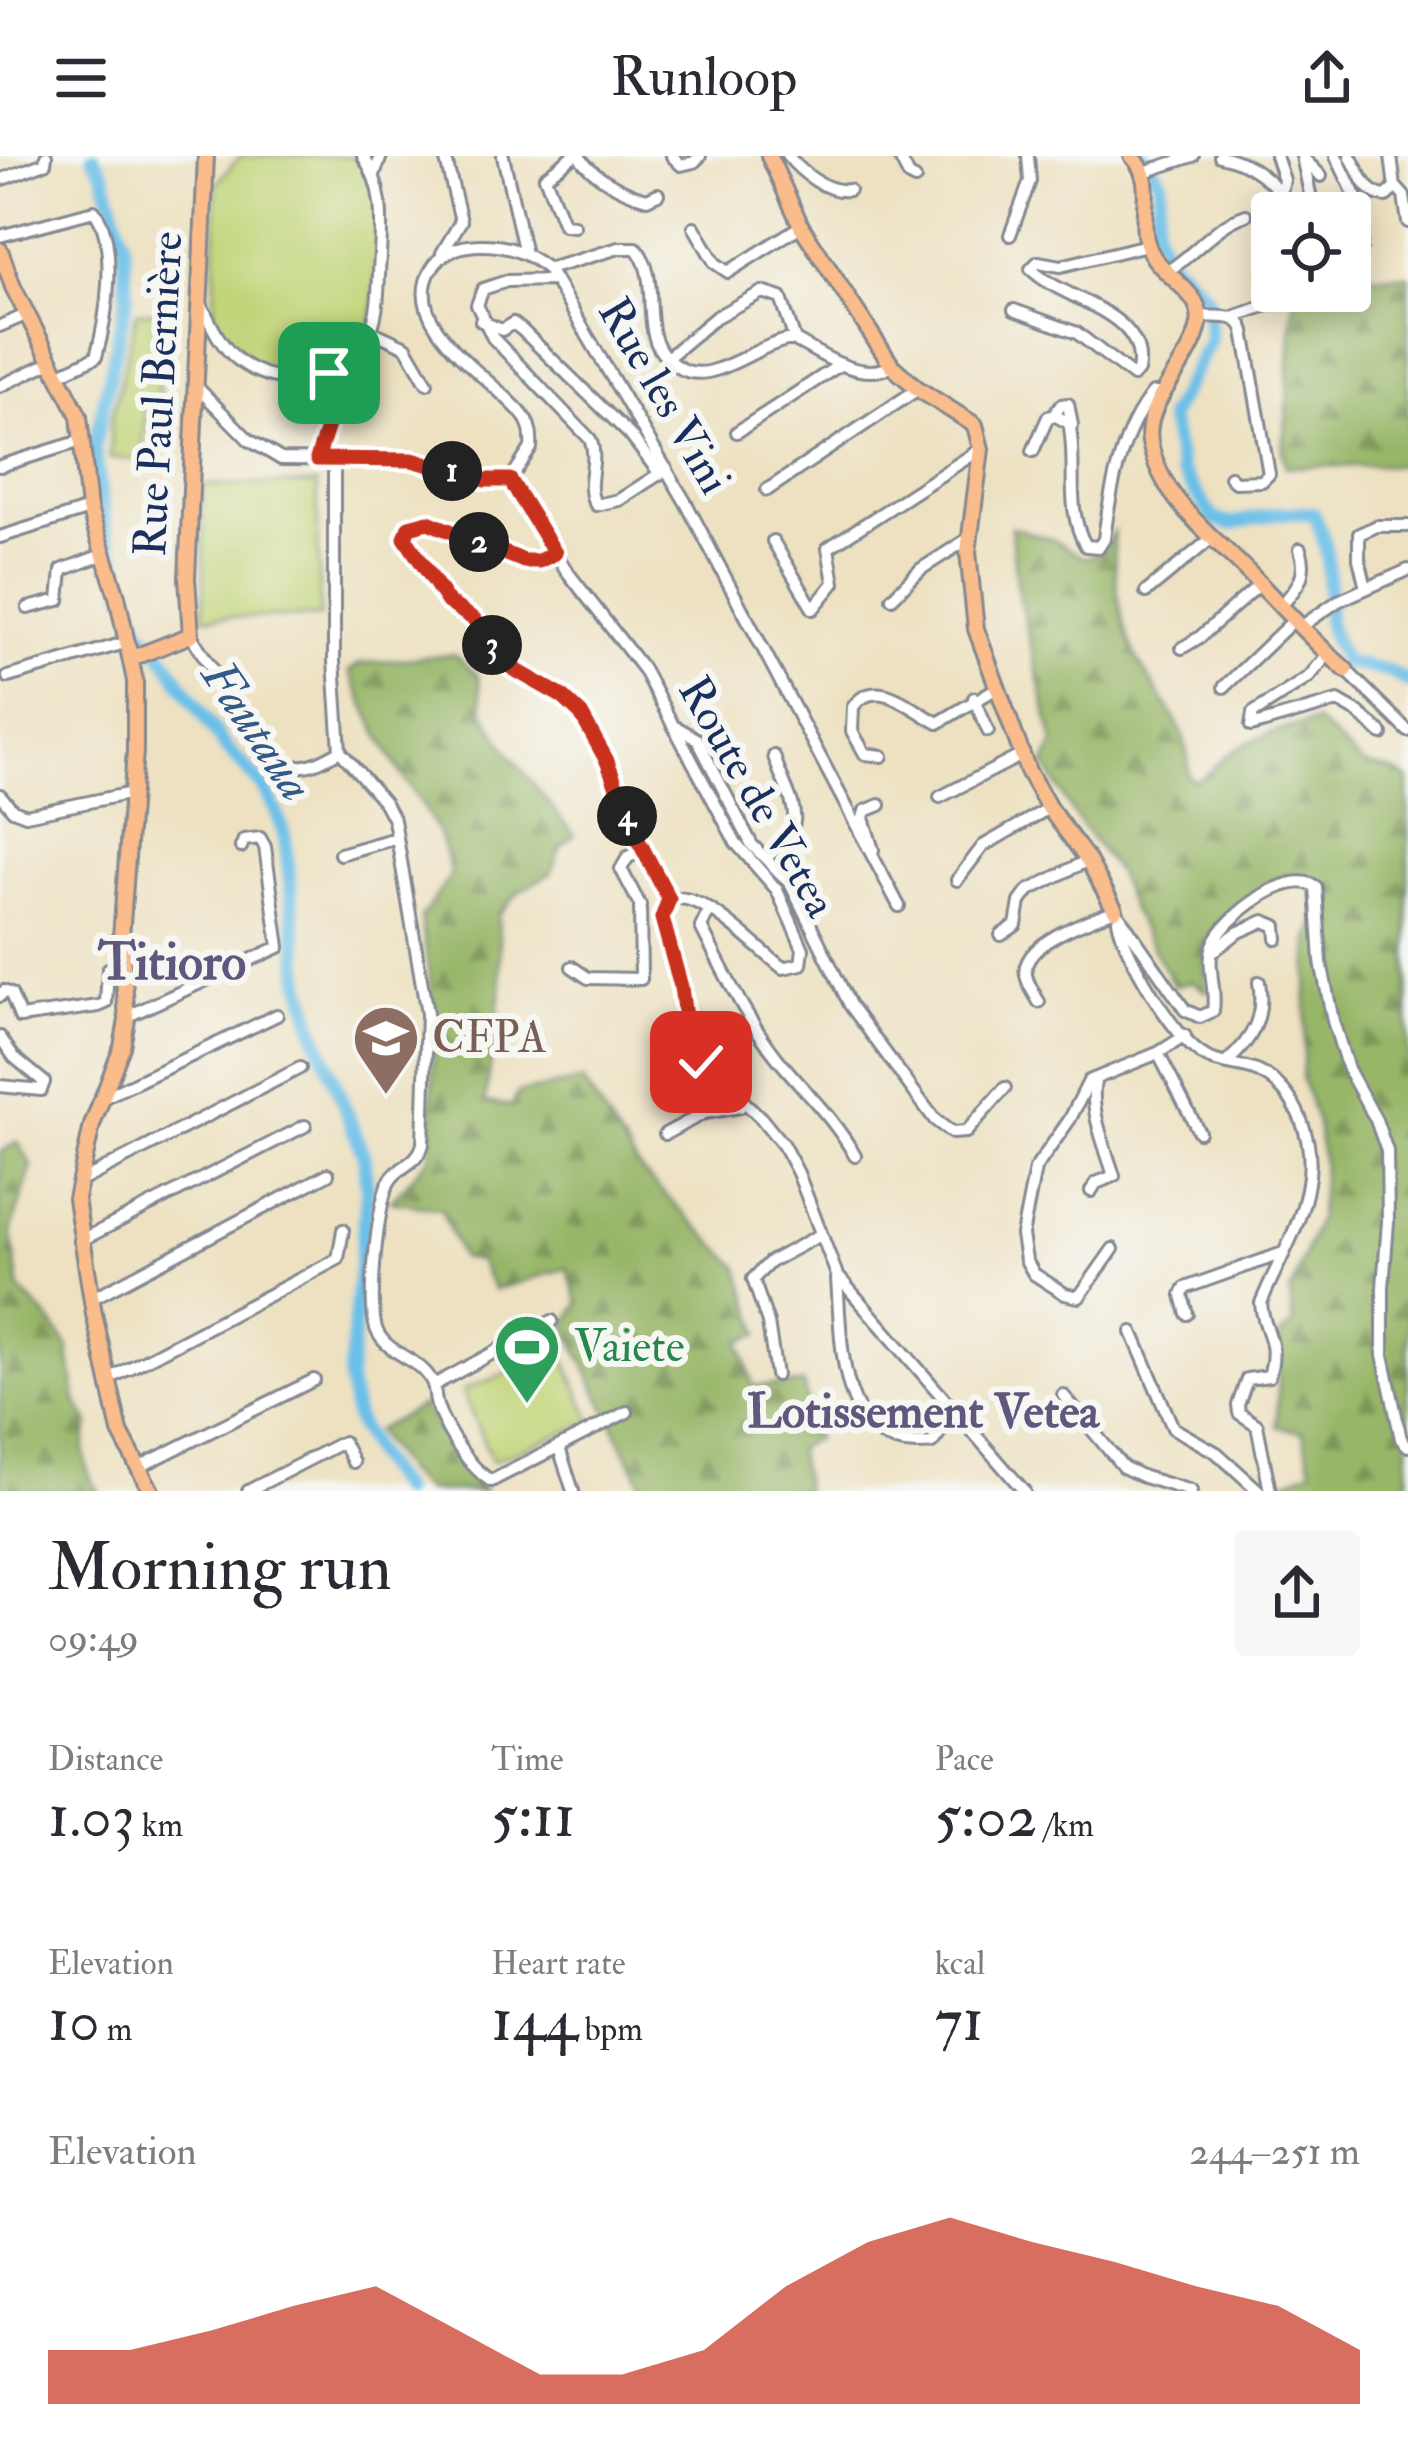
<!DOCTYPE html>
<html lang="en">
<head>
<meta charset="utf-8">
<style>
  :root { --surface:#fff; --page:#f7f7f7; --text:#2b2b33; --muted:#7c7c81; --accent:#c8321e }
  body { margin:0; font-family:"IM FELL Double Pica",serif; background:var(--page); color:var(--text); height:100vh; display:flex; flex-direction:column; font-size:45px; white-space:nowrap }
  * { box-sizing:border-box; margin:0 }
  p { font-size:39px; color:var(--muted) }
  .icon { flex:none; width:66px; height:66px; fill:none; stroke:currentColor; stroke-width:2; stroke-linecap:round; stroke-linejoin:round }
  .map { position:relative; height:1335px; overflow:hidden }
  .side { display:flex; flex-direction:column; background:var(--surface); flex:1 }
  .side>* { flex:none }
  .controls { position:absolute; left:1251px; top:36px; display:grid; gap:24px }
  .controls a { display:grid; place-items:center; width:120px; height:120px; border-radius:12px; background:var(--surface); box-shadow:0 6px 30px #0003; font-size:60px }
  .pin { position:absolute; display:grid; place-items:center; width:102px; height:102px; color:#fff; margin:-51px; border-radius:24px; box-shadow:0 6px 18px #0006 }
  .km { position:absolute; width:60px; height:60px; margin:-30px; border-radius:50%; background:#222; color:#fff; font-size:33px; line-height:60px; text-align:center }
  .round { display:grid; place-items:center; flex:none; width:126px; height:126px; border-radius:12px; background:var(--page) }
  .headline { display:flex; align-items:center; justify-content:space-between; height:204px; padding:0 48px }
  h1 { font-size:66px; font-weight:600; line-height:90px }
  .figures { display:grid; grid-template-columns:repeat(3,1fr); gap:18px; height:204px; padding:12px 48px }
  .figures div { display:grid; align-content:center }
  .figures b { font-size:60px; font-weight:600 }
  .figures small { font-size:33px; font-weight:400 }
  .figures p { font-size:33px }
  .chart { height:336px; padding:24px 48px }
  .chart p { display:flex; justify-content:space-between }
  .chart svg { width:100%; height:216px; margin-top:12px; fill:var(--accent); opacity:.7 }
  header { display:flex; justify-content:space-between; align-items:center; height:156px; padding:0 48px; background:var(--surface); font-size:54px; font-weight:600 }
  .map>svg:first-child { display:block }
  .forest { fill:url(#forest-firs); stroke:#5a7263; stroke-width:3 }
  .garden { fill:#c1d477; stroke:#6e826a; stroke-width:3 }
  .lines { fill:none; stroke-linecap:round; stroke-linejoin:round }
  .river { stroke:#6bc0e8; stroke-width:14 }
  .minor-casing { stroke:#848890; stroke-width:16 }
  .major-casing { stroke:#848890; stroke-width:20 }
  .minor { stroke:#fff; stroke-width:10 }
  .major { stroke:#fabc8b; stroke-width:14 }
  .route-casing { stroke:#fff; stroke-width:24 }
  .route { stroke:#c8321e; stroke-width:15 }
  .labels { text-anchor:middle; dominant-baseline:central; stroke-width:12; stroke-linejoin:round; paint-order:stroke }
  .street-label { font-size:45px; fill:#1b2f5e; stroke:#f6f6f2 }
  .education-label { font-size:45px; fill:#785e54; stroke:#f6f6f2; text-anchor:start }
  .leisure-label { font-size:45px; fill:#27864d; stroke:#f6f6f2; text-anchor:start }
  .water-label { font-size:48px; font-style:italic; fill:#335a87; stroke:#f6f6f2 }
  .neighbourhood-label { font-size:48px; font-weight:bold; fill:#60567e; stroke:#f6f6f2 }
  .quarter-label { font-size:51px; font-weight:bold; fill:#60567e; stroke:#f6f6f2 }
</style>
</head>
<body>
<header><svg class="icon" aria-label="menu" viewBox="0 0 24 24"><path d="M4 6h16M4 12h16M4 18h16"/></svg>Runloop<svg class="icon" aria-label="share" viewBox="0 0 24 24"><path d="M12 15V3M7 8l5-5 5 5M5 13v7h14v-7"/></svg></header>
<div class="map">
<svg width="1408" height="1335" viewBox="0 0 1408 1335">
  <defs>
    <pattern id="forest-firs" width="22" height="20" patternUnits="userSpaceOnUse" patternTransform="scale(3)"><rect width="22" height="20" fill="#98b668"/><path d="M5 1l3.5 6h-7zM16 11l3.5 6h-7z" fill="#7b9459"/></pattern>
  </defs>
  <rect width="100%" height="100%" fill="#f6f6f2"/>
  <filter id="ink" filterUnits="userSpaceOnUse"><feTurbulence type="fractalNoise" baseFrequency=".00833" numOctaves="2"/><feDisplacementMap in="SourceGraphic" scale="24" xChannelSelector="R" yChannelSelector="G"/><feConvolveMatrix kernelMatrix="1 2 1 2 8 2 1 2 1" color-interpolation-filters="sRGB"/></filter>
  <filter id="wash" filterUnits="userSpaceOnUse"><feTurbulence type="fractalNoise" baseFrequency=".004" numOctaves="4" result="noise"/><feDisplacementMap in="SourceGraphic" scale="48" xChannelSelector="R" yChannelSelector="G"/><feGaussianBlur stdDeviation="2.7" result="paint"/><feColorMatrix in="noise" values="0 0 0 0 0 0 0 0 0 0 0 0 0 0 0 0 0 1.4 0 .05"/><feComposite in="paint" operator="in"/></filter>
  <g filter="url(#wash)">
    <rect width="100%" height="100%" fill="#ede1c1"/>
    <path class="forest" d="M 1408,119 L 1408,309 L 1286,311 C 1279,290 1286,275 1287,253 C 1289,213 1290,175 1295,135 L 1350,135 L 1350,120 Z
      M 1011,371 L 1051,383 L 1085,402 L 1103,395 L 1113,376 C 1115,418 1117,460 1135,498 C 1154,538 1193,572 1188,619 L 1195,625 C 1209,620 1214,610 1225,601 C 1252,581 1284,572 1317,566 L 1363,608 L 1392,614 L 1408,623 L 1408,1335 L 1289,1335 L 1287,1324 L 1312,1313 L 1303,1276 L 1277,1270 L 1280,1180 L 1293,1169 L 1290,1137 L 1319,1060 L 1323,1011 L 1317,967 L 1302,924 L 1310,783 L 1326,740 L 1323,727 C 1291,706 1263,728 1238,750 C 1229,758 1217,766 1211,778 C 1203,794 1205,817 1206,835 L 1192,825 L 1174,830 L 1133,756 L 1116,715 L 1074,659 L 1045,609 L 1054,587 L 1016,427 Z
      M 453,498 L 478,519 L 483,555 L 510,599 L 574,679 L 560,692 L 551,717 L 520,735 L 498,758 L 501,833 L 485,946 L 512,950 L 518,937 L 582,925 L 642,1016 L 739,1111 L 760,1178 L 740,1185 L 753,1230 L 803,1228 L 816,1282 L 797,1292 L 805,1335 L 645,1335 L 566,1170 L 579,1147 L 567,1112 L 494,1134 L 479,1105 L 461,1102 L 441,1053 L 391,1045 L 430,1001 L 435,857 L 421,762 L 451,719 C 438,658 419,650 391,601 C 375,573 362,544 349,515 L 360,508 Z
      M 18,986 L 32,1010 L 11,1075 L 20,1134 L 47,1161 L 68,1190 L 76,1244 L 89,1268 C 81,1290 83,1317 99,1335 L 0,1335 L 0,996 Z
      M 423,1249 L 455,1301 L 484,1335 L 426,1335 L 407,1318 L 375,1275 Z"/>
    <path class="garden" d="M 240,0 L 359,0 L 379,44 L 373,163 L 351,201 L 314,219 L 263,215 L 233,190 L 214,157 L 216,28 Z
      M 137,156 L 160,156 L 158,248 L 146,250 L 143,303 L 110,302 L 111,265 Z
      M 317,328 L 320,461 L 204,461 L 203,329 Z
      M 561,1195 L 592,1265 L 492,1305 L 462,1235 Z"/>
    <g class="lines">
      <path class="river" d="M 93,0 L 103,16 L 124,88 L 127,141 L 94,291 L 106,378 L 140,474 L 160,496 L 223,588 L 264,632 L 277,657 L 285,682 L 301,825 L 316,879 L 364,1000 L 367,1036 L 349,1224 L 356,1263 L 376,1301 L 401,1335
        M 1144,0 L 1161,25 L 1155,74 L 1170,104 L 1207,141 L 1210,184 L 1169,261 L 1181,315 L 1214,363 L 1230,368 L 1279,357 L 1313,357 C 1332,394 1328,419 1328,460 C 1328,475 1339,492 1344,506 L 1390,516 L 1408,526"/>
    </g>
  </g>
  <g filter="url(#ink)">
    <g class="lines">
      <defs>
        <path id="minor" d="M 503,0 L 525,98
          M 573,0 L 545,21 L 564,69 L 574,70
          M 579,0 C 592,20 624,37 647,43 L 658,38
          M 672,0 L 681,9 L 694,6 L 700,0
          M 788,0 C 802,17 827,37 849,34
          M 899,0 L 909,20 L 915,23
          M 1220,0 C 1254,7 1277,27 1294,57
          M 1276,0 L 1284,24 L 1281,36
          M 1302,0 L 1314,57
          M 1336,0 L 1362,54 L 1361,92
          M 1350,0 C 1360,16 1365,39 1386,40 L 1395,32 L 1391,0
          M 1303,2 L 1321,20
          M 1144,16 L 1193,0
          M 374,19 L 381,0
          M 0,24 L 45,7 L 46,0
          M 1395,30 L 1404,40 L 1408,66
          M 694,71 L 715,107 L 728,116 L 801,70
          M 1010,79 L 1030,25 L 1028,0
          M 0,80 L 94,55 C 119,86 106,165 96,201 L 60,218
          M 442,97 L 461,65 L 445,0
          M 548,113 L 619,92 L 636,92 C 666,129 631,185 680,212 C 689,217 697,218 708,216 C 736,210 759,190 787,184 L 795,184 C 824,200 860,226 892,210
          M 1166,116 C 1195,99 1213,70 1246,59
          M 555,124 L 507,125 L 483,133 L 477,149 L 493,182 L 590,283 C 600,306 583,329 596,349 L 619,344 L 667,313
          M 201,148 C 211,168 219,188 237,203 C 278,237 351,228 371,174 C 380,150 378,124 380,99 C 382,63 384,31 363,0
          M 1014,154 L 1077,177 L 1133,220 L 1138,215 C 1150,156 1062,145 1031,113 L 1038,106 L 1061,110 L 1147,89
          M 1200,160 C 1217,162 1239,156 1244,175 L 1269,318 L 1262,325 L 1235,326 L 1230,321
          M 1233,161 L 1282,144
          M 481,165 L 502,174 L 513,167 L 522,174 L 630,279 L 660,318
          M 0,170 L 28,158
          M 371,175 L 406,191 L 427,227
          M 666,203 L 716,161 L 762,136 L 781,142 L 795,184
          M 0,230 L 53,205
          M 196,230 L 249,284 L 281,303 L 412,304 L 485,324 L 510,324
          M 1054,259 L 1061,249 L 1068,248 L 1072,269
          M 737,276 L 841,208
          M 1033,295 L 1048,261 L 1054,259 L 1069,267 C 1078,306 1064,353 1086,390 L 1099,391 L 1104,383 C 1110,334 1121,276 1153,237 L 1164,237
          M 317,303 L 331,260 L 325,218
          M 0,310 L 81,285
          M 510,324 L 566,414 L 643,513 L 736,687 L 777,734 L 803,793 L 801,808 L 783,812 C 757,793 703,733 669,743 L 662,762 L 681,831 L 688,884 L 695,899 L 761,962 L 783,989 L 798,1017 L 837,1119 L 1024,1335
          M 510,324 L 531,292 C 532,280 531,268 522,258 C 494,223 397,168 432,112 C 446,89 473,87 498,90 C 518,93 532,101 548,113 L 686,347 L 899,750
          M 767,334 L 918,233
          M 0,381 L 89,353
          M 773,385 L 813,453 L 834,427 L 828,392 L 981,293
          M 555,397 L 539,405 L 524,405 L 428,366 L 409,371 L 405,382 L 448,446 L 475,464 L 511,510 L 563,541 L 581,558 L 607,605 L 635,678 L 669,743
          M 1366,432 L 1359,403 L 1359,378 L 1377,370 L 1408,370
          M 1146,436 L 1212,382
          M 892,442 L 921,413 L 968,383
          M 1281,450 C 1297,432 1309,418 1300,393
          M 28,452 L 59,444 L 62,414 L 102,399
          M 1302,470 L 1338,445 L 1408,414
          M 191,479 C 206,504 271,608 296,610 C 311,612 327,602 340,595 L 334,505 L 334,304
          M 1182,492 L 1200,481 L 1260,428
          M 1328,498 L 1309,521 L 1253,557 L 1251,570 L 1338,545 L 1359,557 L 1382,578
          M 1346,514 L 1408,575
          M 8,521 L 128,486
          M 1224,531 L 1294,464
          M 974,542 L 988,575
          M 678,572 L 697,583 L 752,689 L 790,727 L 850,849 L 935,964 L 952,977 L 966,976 L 1005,932
          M 340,595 L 385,647 L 394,664 L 427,858 L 423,988 C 418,1009 396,1010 388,1028 C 377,1051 367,1153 377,1175 C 388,1199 419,1202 431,1224 C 436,1232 434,1241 437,1250 C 446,1275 469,1311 491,1325 L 627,1256
          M 882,600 L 865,598 L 852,575 L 853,551 C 876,518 912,554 938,567 L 997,532
          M 0,639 L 13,654 L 26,659 L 132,637
          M 940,641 L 1022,599
          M 873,694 L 863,662 L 865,655 L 880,649
          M 340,698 L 396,682
          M 766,701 C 816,668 787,643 774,600
          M 957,724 L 983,690 L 1049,652
          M 1115,754 L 1185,854 L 1200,861 L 1213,855 C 1217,833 1205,807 1214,787 C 1225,761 1289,711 1316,731 L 1321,806 L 1333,865 L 1348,913 L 1376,964 L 1387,995 L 1388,1066 L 1383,1131 L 1383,1199 L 1401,1283 L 1408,1290
          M 709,755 L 701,771 C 724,816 746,863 778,903 C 805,936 834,962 855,1000
          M 1118,764 C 1123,797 1176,886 1206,901 C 1222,910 1242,908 1259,916 C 1298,934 1315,987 1308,1027 C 1302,1070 1277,1107 1261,1147 C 1263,1177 1280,1182 1269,1220 L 1247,1223 L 1238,1249 L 1239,1257 L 1257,1269 L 1270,1335
          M 1001,779 L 1016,769 L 1020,746 L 1028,735 L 1088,704
          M 1215,794 L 1237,777 L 1264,765 L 1276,770 L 1277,783
          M 572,811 L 588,822 L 641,823 L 640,749 L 621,713 L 628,701 L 643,695
          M 0,840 L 4,835 L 11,838 L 20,861 L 99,850 L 106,847 L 108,813 L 123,808
          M 1039,846 C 1034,837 1023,822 1026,810 C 1034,782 1091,764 1115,754
          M 128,860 L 279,791 L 265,691 L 260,682 L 244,684 L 241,691
          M 0,881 L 14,901 L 44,926 L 41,934 L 0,930
          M 1158,897 L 1199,976
          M 1226,907 C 1252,884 1265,862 1259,826
          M 101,943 L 277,859
          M 665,978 L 704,957 L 740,951 L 744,945
          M 79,1026 L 300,912
          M 1091,1035 L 1096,1027 L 1114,1020 C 1106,993 1089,954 1095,926
          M 80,1085 L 305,970
          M 1113,1093 L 1079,1141 L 1065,1138 L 1034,1118 L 1026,1104 L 1022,1079 L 1035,1013 L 1070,963 L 1089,925 L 1158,897 L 1185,880
          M 837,1123 C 842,1189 837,1300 932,1287 L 941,1275 L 946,1245
          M 91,1143 L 328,1018
          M 1187,1158 L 1182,1139 L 1185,1132 L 1283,1097
          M 1132,1176 L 1173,1272 L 1217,1297 L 1259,1335
          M 776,1219 L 768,1167 L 753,1123 L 770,1106 L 820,1079
          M 107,1224 L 338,1103 L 343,1074
          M 434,1229 L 552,1165
          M 1063,1239 L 1123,1311 L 1144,1321 L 1191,1335
          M 559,1292 L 573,1335
          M 137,1312 L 314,1224
          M 248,1335 L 343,1286 L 353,1306"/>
        <path id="major" d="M 769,0 L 801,70 L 892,210 L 918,233 L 975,269 L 981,293 L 968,396 L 976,473 L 1028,615 L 1049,652 L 1088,704 L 1115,754
          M 1132,0 C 1160,29 1134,62 1150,95 C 1162,121 1205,137 1199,168 C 1192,209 1143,244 1150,286 C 1161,344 1210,377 1248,416 C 1281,449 1311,484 1346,514
          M 0,94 L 13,131 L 79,260 L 89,353 L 117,440 L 135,525 L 135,595 L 121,781 L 127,864 L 122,891 L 92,969 L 76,1043 L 94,1158 L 120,1276 L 151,1335
          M 132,502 L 191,479 L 187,422 L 206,0"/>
      </defs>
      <use href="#minor" class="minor-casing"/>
      <use href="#major" class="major-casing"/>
      <use href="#minor" class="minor"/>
      <use href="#major" class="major"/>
    </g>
  </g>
  <g class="lines" filter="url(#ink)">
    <defs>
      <path id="route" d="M 329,217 L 326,218 L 331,260 L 317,303 L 412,304 L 485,324 L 510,324 L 555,397 L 539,405 L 524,405 L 428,366 L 409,371 L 405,382 L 448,446 L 475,464 L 512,512 L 563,541 L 581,558 L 607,605 L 635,678 L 669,743 L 662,762 L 681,831 L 688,884 L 701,906"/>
    </defs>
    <use href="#route" class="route-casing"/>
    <use href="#route" class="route"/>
  </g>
  <defs>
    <symbol id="university-pin" viewBox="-11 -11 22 30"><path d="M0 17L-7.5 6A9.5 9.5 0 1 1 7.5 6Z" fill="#8d6e63" stroke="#f6f6f2"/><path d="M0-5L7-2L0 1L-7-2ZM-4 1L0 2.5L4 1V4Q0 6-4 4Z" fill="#fff"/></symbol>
    <symbol id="stadium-pin" viewBox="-11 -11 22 30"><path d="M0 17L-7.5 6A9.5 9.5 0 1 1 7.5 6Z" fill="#2e9e5b" stroke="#f6f6f2"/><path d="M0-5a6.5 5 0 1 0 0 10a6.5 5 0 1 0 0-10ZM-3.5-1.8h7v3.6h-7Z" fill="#fff"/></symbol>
  </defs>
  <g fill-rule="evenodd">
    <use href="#university-pin" x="348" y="844" width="76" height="104"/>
    <use href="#stadium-pin" x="489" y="1153" width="76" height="104"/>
  </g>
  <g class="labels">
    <g class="street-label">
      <text transform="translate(159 238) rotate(-87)">Rue Paul Bernière</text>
      <text transform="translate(664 240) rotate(60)">Rue les Vini</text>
      <text transform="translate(757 641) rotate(60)">Route de Vetea</text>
    </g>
    <g class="education-label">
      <text x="432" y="882">CFPA</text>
    </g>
    <g class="leisure-label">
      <text x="574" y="1191">Vaiete</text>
    </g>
    <g class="water-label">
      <text transform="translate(257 575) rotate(56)">Fautaua</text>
    </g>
    <g class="neighbourhood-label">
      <text x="923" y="1256">Lotissement Vetea</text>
    </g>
    <g class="quarter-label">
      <text x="172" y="807">Titioro</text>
    </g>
  </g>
</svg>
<div class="controls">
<a><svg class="icon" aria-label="locate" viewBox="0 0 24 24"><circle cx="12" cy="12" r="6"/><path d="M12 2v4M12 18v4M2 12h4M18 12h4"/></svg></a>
</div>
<div class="pin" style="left:329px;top:217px;background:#1e9e55"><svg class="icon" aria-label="arrive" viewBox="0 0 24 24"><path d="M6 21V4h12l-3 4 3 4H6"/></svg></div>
<div class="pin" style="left:701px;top:906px;background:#d93025"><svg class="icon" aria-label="check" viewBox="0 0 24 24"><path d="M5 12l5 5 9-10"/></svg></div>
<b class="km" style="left:452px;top:315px">1</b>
<b class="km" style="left:479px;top:386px">2</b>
<b class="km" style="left:492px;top:489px">3</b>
<b class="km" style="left:627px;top:660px">4</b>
</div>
<section class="side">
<div class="headline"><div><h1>Morning run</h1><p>09:49</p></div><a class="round"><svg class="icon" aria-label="share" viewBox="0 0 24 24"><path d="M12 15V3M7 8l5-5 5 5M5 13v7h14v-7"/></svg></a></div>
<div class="figures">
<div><p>Distance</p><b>1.03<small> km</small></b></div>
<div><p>Time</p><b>5:11</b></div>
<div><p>Pace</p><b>5:02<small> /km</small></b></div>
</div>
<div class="figures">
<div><p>Elevation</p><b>10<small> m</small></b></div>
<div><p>Heart rate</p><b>144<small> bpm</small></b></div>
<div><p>kcal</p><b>71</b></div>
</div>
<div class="chart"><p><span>Elevation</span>244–251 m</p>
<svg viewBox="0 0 160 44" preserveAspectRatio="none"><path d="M0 44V33L10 33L20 29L30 24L40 20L50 29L60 38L70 38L80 33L90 20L100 11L110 6L120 11L130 15L140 20L150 24L160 33V44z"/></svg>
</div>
</section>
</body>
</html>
